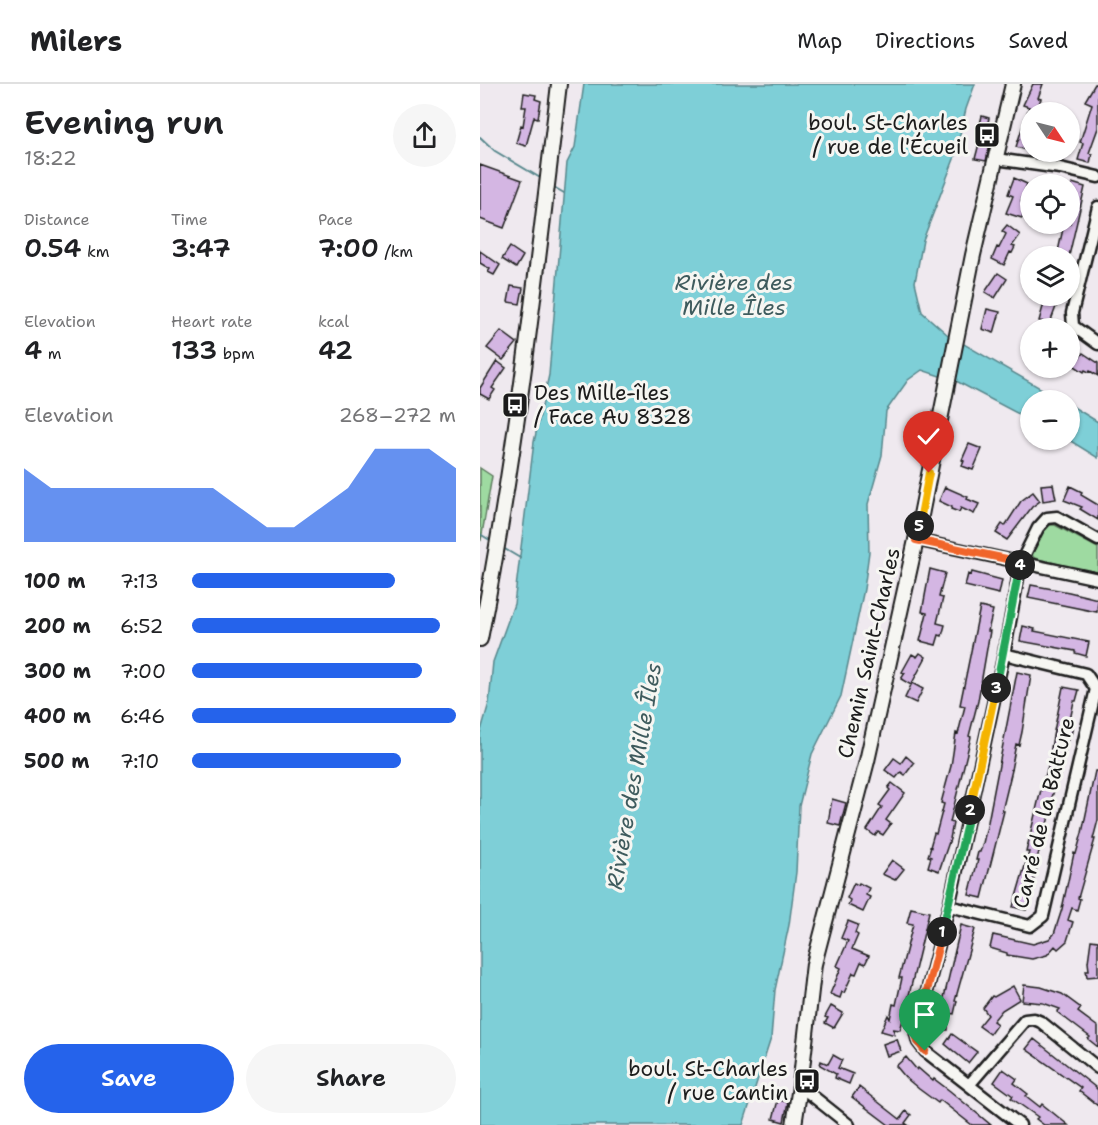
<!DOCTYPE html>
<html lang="en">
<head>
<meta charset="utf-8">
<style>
  :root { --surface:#fff; --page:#f6f6f6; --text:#202124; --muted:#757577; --line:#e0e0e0; --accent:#2563eb }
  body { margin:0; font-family:"Shantell Sans",sans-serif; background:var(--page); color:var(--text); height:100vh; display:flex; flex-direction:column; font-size:22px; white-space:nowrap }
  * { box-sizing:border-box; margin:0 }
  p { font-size:20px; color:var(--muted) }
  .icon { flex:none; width:33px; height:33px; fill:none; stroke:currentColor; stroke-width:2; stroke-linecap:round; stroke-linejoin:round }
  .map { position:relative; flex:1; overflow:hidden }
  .side { display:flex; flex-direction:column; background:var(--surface); width:480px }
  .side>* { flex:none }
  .needle { width:39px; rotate:125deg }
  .tools { position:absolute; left:540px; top:18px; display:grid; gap:12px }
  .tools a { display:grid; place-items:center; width:60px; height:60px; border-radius:50%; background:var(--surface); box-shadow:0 2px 4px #0004; font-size:30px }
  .pin { position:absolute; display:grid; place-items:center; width:51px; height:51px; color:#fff; margin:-62px -26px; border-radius:50% 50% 50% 0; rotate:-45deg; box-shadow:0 0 6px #0007 }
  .pin .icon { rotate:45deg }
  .km { position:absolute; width:30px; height:30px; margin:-15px; border-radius:50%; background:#222; color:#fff; font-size:16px; line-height:30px; text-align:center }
  .round { display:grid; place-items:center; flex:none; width:63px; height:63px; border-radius:32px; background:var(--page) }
  .headline { display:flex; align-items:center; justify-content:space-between; height:102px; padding:0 24px }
  h1 { font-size:33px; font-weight:600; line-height:45px }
  .figures { display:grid; grid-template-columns:repeat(3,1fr); gap:9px; height:102px; padding:6px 24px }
  .figures div { display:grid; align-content:center }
  .figures b { font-size:26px; font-weight:600 }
  .figures small { font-size:16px; font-weight:400 }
  .figures p { font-size:16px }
  .chart { height:168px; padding:12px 24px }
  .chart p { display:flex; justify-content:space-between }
  .chart svg { width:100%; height:108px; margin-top:6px; fill:var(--accent); opacity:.7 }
  .button { display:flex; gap:12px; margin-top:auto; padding:12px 24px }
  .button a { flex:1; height:69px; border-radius:36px; background:var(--accent); color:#fff; font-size:24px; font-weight:600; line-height:69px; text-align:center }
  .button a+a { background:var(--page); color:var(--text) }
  ul { padding:0 24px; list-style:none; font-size:20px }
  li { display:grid; grid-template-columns:96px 72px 1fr; align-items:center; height:45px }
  li i { height:15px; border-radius:8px; background:var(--accent) }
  header { display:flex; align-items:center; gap:36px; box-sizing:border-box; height:84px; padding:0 30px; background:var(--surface); border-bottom:2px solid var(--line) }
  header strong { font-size:28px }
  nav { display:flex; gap:33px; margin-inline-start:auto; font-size:21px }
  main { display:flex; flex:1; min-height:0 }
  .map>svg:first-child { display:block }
  .green { fill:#9edaa1; stroke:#5d7b5e; stroke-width:1.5 }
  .water { fill:#7ecfd7; stroke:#57878c; stroke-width:1.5 }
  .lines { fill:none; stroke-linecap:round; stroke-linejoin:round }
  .stream { stroke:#57878c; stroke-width:2 }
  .building { fill:#d4b6e3; stroke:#1c1c1c; stroke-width:1.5 }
  .street-casing { stroke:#1c1c1c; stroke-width:15 }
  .secondary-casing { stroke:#1c1c1c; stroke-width:18 }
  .street { stroke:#f6f6f2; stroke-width:10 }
  .secondary { stroke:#f6f6f2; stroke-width:14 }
  .split-1-casing { stroke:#fff; stroke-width:12 }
  .split-2-casing { stroke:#fff; stroke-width:12 }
  .split-3-casing { stroke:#fff; stroke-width:12 }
  .split-4-casing { stroke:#fff; stroke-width:12 }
  .split-5-casing { stroke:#fff; stroke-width:12 }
  .split-6-casing { stroke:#fff; stroke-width:12 }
  .split-1 { stroke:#f0652b; stroke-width:8 }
  .split-2 { stroke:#22a559; stroke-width:8 }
  .split-3 { stroke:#f5b400; stroke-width:8 }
  .split-4 { stroke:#22a559; stroke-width:8 }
  .split-5 { stroke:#f0652b; stroke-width:8 }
  .split-6 { stroke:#f5b400; stroke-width:8 }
  .labels { text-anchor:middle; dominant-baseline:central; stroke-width:6; stroke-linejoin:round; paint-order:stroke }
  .poi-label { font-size:21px; fill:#1c1c1c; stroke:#f6f6f2; text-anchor:end }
  .street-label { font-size:21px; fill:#1c1c1c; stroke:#f6f6f2 }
  .water-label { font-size:22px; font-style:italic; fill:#3e5b5d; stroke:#f6f6f2 }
</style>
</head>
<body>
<header>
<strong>Milers</strong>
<nav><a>Map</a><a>Directions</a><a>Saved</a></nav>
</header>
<main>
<section class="side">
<div class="headline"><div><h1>Evening run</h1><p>18:22</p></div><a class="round"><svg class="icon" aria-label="share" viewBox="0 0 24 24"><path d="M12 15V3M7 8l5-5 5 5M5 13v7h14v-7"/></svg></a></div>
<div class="figures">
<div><p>Distance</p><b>0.54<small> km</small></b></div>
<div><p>Time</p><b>3:47</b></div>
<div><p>Pace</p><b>7:00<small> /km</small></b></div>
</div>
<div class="figures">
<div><p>Elevation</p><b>4<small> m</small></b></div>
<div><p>Heart rate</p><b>133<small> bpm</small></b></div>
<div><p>kcal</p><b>42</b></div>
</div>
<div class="chart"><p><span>Elevation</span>268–272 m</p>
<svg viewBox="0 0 160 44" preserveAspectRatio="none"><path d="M0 44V14L10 22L20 22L30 22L40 22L50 22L60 22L70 22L80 30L90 38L100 38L110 30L120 22L130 6L140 6L150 6L160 14V44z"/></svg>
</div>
<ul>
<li><b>100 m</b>7:13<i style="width:77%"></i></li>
<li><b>200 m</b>6:52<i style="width:94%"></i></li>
<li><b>300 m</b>7:00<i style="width:87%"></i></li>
<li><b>400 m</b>6:46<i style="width:100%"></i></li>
<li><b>500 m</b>7:10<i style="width:79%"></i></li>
</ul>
<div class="button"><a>Save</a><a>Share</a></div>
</section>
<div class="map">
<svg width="618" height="1041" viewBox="0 0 618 1041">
  <rect width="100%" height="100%" fill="#efe9ef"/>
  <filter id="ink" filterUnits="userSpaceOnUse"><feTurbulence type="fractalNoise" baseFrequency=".0167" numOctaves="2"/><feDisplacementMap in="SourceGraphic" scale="12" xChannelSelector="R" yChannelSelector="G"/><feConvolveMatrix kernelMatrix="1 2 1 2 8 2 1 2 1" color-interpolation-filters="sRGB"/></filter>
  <g filter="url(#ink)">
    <path class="green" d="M 0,384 L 12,392 L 1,456 L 0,455 Z
      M 570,441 L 575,441 L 618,464 L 618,490 L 554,474 L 550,468 L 566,444 Z"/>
    <path class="water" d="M 104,0 L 495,0 L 486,25 L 474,75 L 443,156 L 435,198 L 442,228 L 468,251 L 581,316 L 550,316 L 550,336 L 478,298 L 442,286 L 428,296 L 406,327 L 402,371 L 388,420 L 389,468 L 384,505 L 361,612 L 332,670 L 319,722 L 316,788 L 309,841 L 295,906 L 291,954 L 263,1041 L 0,1041 L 0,650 L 9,619 L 13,578 L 34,520 L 54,358 L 69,291 L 87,79 L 95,63 Z
      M 590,321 L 618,338 L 618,374 L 589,356 Z"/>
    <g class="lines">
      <path class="stream" d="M 0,53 L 15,67 L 62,95
        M 72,102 L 84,109
        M 0,450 L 13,458
        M 23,464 L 40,474"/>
    </g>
    <path class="building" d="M 553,0 L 563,0 L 558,14 L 561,15 L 556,26 L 550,24 L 550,67 L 536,63 L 549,23 L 543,21 Z
      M 615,0 L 618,0 L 618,44 L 609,69 L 612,70 L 610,79 L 598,76 L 603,59 L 600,58 L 612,20 L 605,17 Z
      M 44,9 L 56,11 L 55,15 L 61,17 L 58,34 L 54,33 L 46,62 L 36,59 L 41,41 L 43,42 L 46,23 L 42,23 Z
      M 502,32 L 509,34 L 507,42 L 514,44 L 506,77 L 495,75 L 502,48 L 503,41 L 500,40 Z
      M 0,81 L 42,96 L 24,144 L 0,135 Z
      M 534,94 L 547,100 L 541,117 L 547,119 L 542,134 L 526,129 L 533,112 L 528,110 Z
      M 592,99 L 605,103 L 589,172 L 577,172 L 584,140 L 590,140 L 590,109 Z
      M 527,141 L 540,151 L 532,162 L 535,163 L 532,169 L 530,168 L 524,181 L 512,175 L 517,163 L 519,164 L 526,150 L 522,147 Z
      M 30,163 L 43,172 L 36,184 L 22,175 Z
      M 0,167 L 20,181 L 14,191 L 8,188 L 10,185 L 0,179 Z
      M 518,189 L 527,195 L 515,214 L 505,208 Z
      M 31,202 L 43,204 L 40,220 L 28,218 Z
      M 566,212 L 580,212 L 570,239 L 559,237 Z
      M 507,225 L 520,228 L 514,249 L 502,245 Z
      M 21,247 L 37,259 L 23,276 L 7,264 Z
      M 590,266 L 600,273 L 603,269 L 618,279 L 618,292 L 610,287 L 609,288 L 605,286 L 604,288 L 590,279 Z
      M 17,277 L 26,284 L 12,304 L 15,306 L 9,315 L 0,310 L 0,304 Z
      M 489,360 L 502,365 L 493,386 L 482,382 L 484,377 L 482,376 Z
      M 573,400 L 576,415 L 563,417 L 561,401 Z
      M 590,402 L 602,408 L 601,411 L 618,421 L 618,436 L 600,425 L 602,423 L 584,416 Z
      M 465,403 L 488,413 L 487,415 L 499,420 L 494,430 L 481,424 L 479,428 L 471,425 L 472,423 L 459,417 Z
      M 553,408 L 560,417 L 552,423 L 527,456 L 516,449 L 522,440 L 525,442 L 541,417 Z
      M 450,485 L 465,489 L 459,513 L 463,514 L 457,539 L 465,541 L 462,552 L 459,551 L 456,561 L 440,557 L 447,529 L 442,528 Z
      M 492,488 L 522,496 L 519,510 L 485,502 L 488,490 L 491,491 Z
      M 551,501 L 589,508 L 618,515 L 617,528 L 548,514 Z
      M 500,523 L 513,526 L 508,547 L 510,547 L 498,617 L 489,652 L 491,653 L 470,738 L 473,739 L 470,755 L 459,787 L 448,783 L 451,773 L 448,772 L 451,763 L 450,763 L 454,749 L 456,750 L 464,720 L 461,719 L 471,682 L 476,649 L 478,650 L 485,622 L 480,621 Z
      M 543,542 L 555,545 L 554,547 L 609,558 L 606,572 L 595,569 L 595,567 L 540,557 Z
      M 440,569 L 446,573 L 431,601 L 421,595 L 425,589 L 422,588 L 432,570 L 437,573 Z
      M 537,588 L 551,591 L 542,648 L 539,661 L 536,660 L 531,686 L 532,686 L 522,727 L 524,727 L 502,814 L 489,811 L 498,776 L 496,776 L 498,768 L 500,768 L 503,759 L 508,738 Z
      M 432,599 L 443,605 L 436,619 L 425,614 Z
      M 583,603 L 599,606 L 596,617 L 594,617 L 589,641 L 593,642 L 591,651 L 589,650 L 579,693 L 577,693 L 571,718 L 573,719 L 556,778 L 558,779 L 546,826 L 533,823 L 549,768 L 546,768 L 564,693 L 565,693 L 571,671 L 570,670 L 573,652 Z
      M 426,672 L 434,679 L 425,691 L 421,688 L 416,694 L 405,686 L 414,674 L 421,679 Z
      M 615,687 L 618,687 L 618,736 L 613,755 L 615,755 L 598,814 L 600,815 L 597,826 L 592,824 L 588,836 L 593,838 L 587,857 L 578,865 L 575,862 L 567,871 L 552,875 L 527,871 L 527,869 L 510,864 L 513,851 L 553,860 L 569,855 L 574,850 L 582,825 L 594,769 L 596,770 L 602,749 Z
      M 412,699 L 425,709 L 406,736 L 411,740 L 403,751 L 398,748 L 395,752 L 387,746 L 402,723 L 399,721 L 410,706 L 408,704 Z
      M 352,715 L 366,719 L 360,742 L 348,739 Z
      M 412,776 L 424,785 L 415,796 L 402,790 Z
      M 374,799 L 378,801 L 379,799 L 389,804 L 386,811 L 390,813 L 383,828 L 368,821 L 370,816 L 367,814 Z
      M 431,824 L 449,828 L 423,936 L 420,946 L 413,945 L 415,951 L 401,947 L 408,931 L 410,935 L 413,920 L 416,921 L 422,894 L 419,894 L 433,840 L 427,839 Z
      M 368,837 L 378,841 L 375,849 L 378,851 L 372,865 L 389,872 L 385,880 L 381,878 L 376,890 L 373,889 L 364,909 L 362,908 L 360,914 L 350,910 L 361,884 L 357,882 L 368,857 L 361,854 Z
      M 481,841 L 495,845 L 475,917 L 477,917 L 474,930 L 468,929 L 468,946 L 456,946 L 456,935 L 459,935 Z
      M 611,856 L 618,857 L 618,892 L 607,893 L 606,886 L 609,886 L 608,878 Z
      M 544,901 L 561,903 L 582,910 L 601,924 L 598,928 L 618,943 L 618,963 L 608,955 L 610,953 L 577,928 L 580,925 L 563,919 L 542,917 Z
      M 533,902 L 540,915 L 522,926 L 513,937 L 517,940 L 510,950 L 499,942 L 508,931 L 503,924 L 512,912 L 514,913 Z
      M 351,922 L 363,929 L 354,944 L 345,939 L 348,934 L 345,933 Z
      M 472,950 L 497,968 L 488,979 L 465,960 Z
      M 417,955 L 421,967 L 407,972 L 403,960 Z
      M 554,955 L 615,1003 L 618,1006 L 618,1022 L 599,1007 L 601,1004 L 546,965 Z
      M 353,971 L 362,976 L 358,984 L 373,990 L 369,1000 L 355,994 L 356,990 L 340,981 L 341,977 L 348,980 Z
      M 426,973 L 437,986 L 438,984 L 453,997 L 454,995 L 470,1007 L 511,1041 L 492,1041 L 460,1016 L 458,1019 L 439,1005 L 426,994 L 416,982 Z
      M 523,985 L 537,995 L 534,999 L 548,1010 L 546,1012 L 560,1023 L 562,1020 L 588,1041 L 564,1041 L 556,1035 L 558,1033 L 531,1014 L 533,1012 L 514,998 Z
      M 379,1003 L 420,1035 L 426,1027 L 431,1031 L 425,1039 L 428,1041 L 409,1041 L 372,1013 Z
      M 298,1016 L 308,1018 L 304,1038 L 293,1035 Z"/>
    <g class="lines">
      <defs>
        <path id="street" d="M 516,75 L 580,84 L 618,93
          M 618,123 L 592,229 L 593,242 L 618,260
          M 436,456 L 618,495
          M 469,822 L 550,842 L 563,832 L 616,605 L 606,590 L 524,570
          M 489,1001 L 545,936 L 554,935 L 561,938 L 618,984
          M 320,1002 L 369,1041
          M 540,1041 L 445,967 L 438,958 L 436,950 L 469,822 L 524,570 L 541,478 L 558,444 L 567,434 L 577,433 L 618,456"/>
        <path id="secondary" d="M 0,555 C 36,372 57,186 79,0
          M 314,1041 L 320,1002 L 334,880 L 387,677 L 436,456 L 493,171 L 533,0"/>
      </defs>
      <use href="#street" class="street-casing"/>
      <use href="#secondary" class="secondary-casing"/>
      <use href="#street" class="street"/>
      <use href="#secondary" class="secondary"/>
    </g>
  </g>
  <g class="lines" filter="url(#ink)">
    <defs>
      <path id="split-1" d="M 445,967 L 438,958 L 436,950 L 462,848"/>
      <path id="split-2" d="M 462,848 L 490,726"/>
      <path id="split-3" d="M 490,726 L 516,604"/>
      <path id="split-4" d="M 516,604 L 540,481"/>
      <path id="split-5" d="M 439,442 L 436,456 L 541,478 L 540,481"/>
      <path id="split-6" d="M 439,442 L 449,389"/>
    </defs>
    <use href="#split-1" class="split-1-casing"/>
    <use href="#split-2" class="split-2-casing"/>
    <use href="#split-3" class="split-3-casing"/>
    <use href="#split-4" class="split-4-casing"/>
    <use href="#split-5" class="split-5-casing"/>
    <use href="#split-6" class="split-6-casing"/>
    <use href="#split-1" class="split-1"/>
    <use href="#split-2" class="split-2"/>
    <use href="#split-3" class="split-3"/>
    <use href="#split-4" class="split-4"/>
    <use href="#split-5" class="split-5"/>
    <use href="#split-6" class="split-6"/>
  </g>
  <defs>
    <symbol id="bus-square" viewBox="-11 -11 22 22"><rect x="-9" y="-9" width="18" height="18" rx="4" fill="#1c1c1c" stroke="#f6f6f2"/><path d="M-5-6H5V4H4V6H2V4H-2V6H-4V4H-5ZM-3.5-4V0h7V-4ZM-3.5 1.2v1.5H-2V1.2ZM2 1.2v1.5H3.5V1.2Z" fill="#fff"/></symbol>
  </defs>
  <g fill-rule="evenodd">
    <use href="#bus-square" x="492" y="36" width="30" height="30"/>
    <use href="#bus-square" x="20" y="306" width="30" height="30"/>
    <use href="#bus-square" x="312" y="982" width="30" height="30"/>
  </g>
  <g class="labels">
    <g class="poi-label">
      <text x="488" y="39">boul. St-Charles<tspan x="488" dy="24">/ rue de l'Écueil</tspan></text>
      <text x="54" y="309" text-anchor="start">Des Mille-îles<tspan x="54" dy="24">/ Face Au 8328</tspan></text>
      <text x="308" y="985">boul. St-Charles<tspan x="308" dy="24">/ rue Cantin</tspan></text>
    </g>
    <g class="street-label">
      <text transform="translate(389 569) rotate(-77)">Chemin Saint-Charles</text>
      <text transform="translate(564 729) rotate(-76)">Carré de la Batture</text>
    </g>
    <g class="water-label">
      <text x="254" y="198">Rivière des<tspan x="254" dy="25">Mille Îles</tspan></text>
      <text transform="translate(154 692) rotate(-80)">Rivière des Mille Îles</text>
    </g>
  </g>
</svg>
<div class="tools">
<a><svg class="needle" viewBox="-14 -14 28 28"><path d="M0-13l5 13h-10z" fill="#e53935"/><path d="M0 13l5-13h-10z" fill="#757577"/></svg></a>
<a><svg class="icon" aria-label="locate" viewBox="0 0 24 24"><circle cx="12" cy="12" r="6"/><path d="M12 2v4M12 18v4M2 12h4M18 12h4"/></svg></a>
<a><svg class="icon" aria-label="layers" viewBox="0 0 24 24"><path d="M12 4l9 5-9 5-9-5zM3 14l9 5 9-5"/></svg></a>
<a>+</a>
<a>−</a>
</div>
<div class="pin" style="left:445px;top:967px;background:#1e9e55"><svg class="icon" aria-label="arrive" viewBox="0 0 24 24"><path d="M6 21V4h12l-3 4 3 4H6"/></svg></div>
<div class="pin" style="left:449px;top:389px;background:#d93025"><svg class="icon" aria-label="check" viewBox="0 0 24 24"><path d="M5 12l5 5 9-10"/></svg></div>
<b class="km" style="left:462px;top:848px">1</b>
<b class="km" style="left:490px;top:726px">2</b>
<b class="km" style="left:516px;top:604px">3</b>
<b class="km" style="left:540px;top:481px">4</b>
<b class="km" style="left:439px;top:442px">5</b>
</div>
</main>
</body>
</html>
